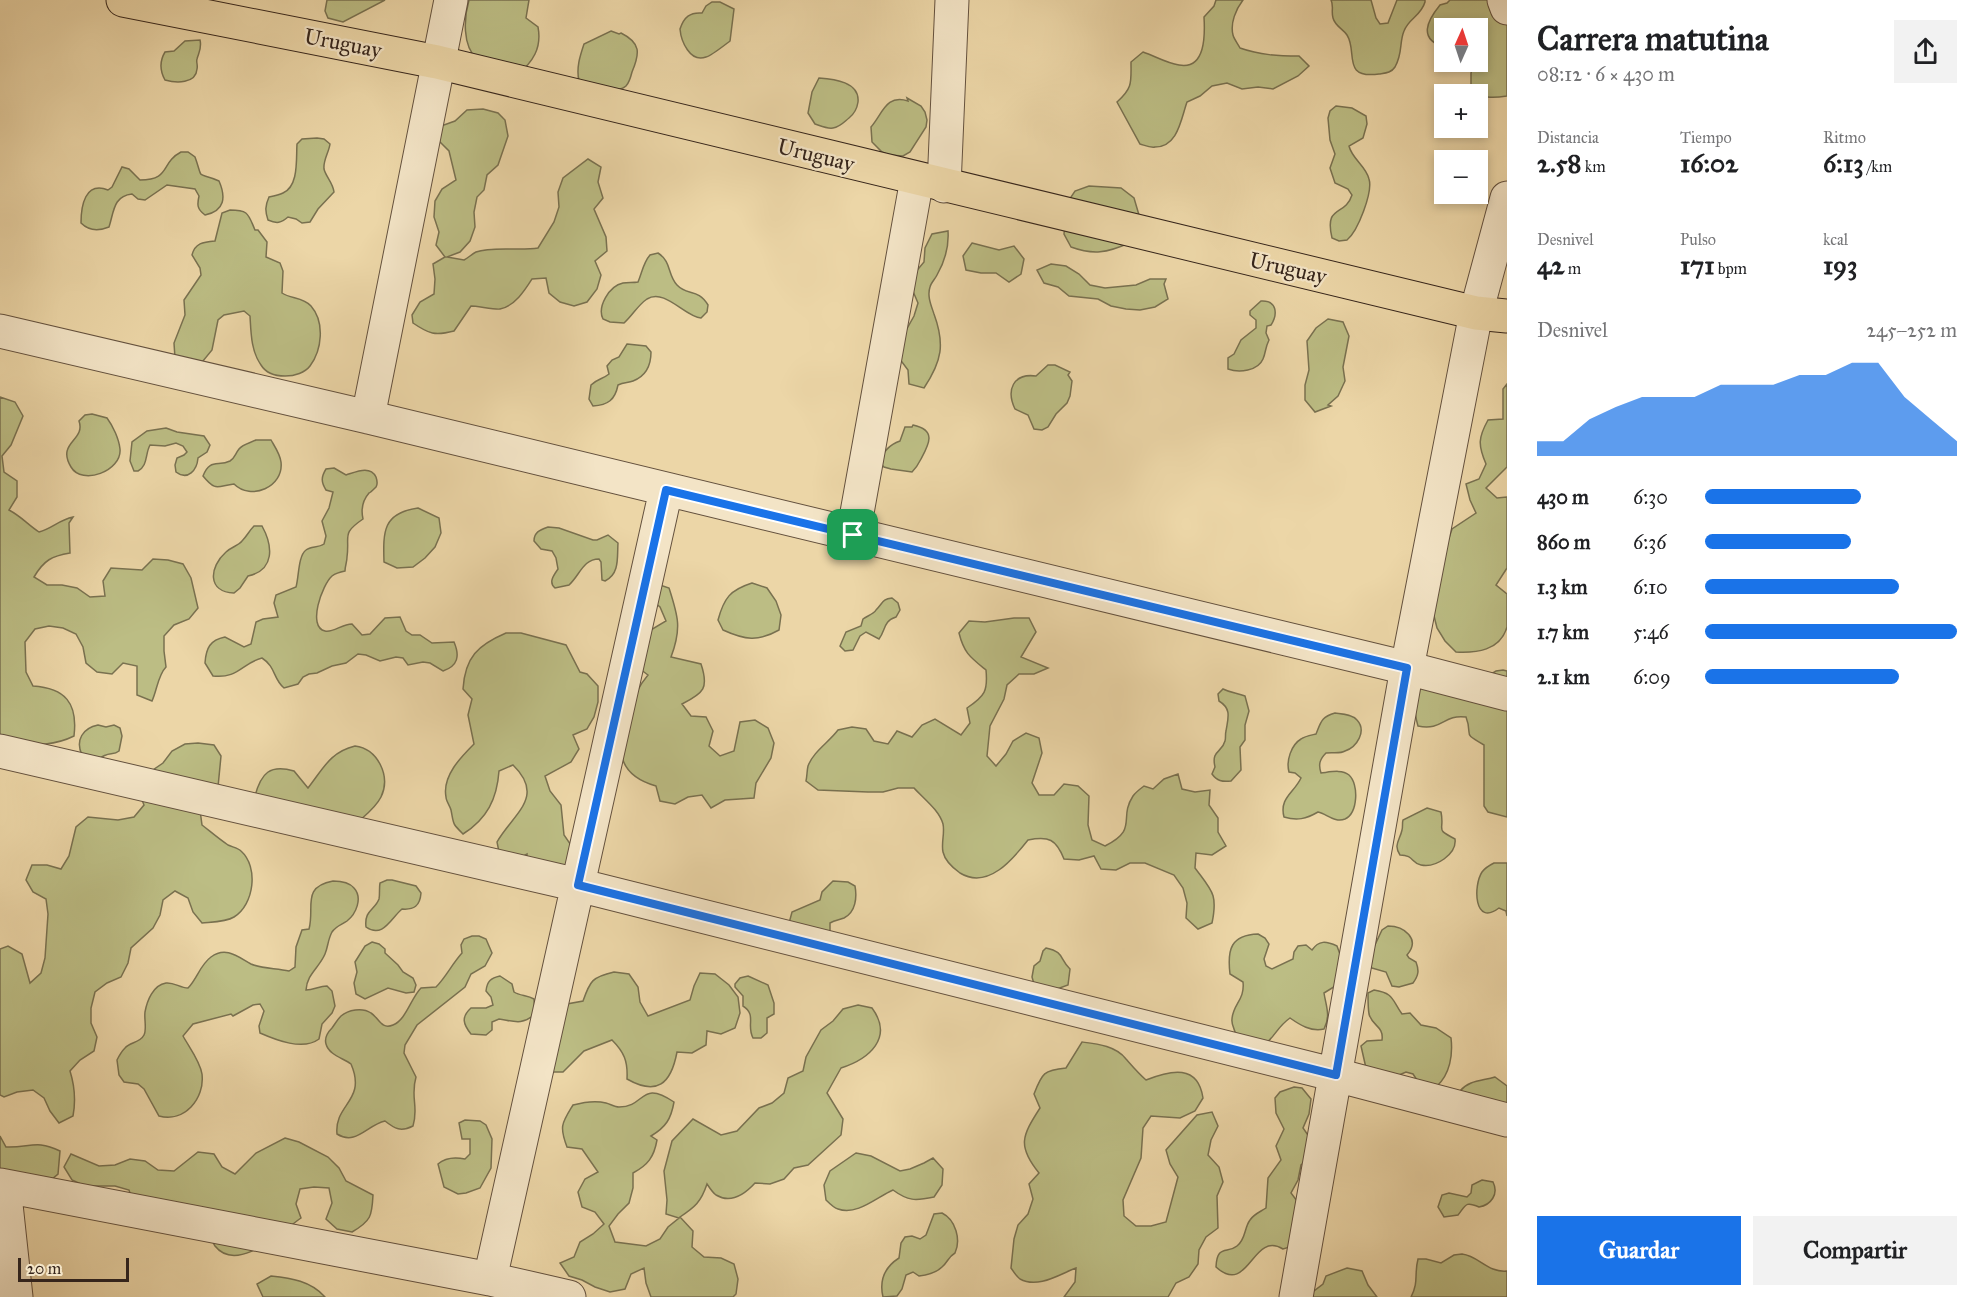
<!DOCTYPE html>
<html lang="es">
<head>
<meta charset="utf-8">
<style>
  :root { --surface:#fff; --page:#f2f2f2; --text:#202124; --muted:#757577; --accent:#1a73e8 }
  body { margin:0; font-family:"IM FELL Great Primer",serif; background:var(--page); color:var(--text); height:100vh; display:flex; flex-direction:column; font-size:22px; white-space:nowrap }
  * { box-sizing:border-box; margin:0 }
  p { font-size:20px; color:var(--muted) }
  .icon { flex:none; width:33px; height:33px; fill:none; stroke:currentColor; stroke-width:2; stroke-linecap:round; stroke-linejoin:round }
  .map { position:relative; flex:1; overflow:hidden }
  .details { display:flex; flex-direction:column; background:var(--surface); width:480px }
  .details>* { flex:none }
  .needle { width:39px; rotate:3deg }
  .tools { position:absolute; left:1434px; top:18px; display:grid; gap:12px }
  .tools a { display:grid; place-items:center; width:54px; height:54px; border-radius:0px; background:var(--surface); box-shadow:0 3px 9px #0003; font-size:30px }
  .scale { position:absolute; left:18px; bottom:15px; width:111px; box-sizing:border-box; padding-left:6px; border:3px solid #36251b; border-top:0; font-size:16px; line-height:21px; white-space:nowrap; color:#36251b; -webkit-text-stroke:4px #f3e4c6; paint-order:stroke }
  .pin { position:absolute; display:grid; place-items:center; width:51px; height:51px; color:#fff; margin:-26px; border-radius:12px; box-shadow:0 3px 9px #0006 }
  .round { display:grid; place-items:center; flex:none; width:63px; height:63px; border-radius:0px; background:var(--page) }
  .summary { display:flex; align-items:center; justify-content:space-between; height:102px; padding:0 30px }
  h1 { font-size:33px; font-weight:700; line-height:45px }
  .stats { display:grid; grid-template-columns:repeat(3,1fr); gap:9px; height:102px; padding:6px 30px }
  .stats div { display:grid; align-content:center }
  .stats b { font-size:26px; font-weight:700 }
  .stats small { font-size:16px; font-weight:400 }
  .stats p { font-size:16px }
  .chart { height:168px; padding:12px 30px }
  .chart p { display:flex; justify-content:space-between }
  .chart svg { width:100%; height:108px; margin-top:6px; fill:var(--accent); opacity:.7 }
  .button { display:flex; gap:12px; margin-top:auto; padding:12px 30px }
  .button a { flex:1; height:69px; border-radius:0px; background:var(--accent); color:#fff; font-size:24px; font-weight:700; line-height:69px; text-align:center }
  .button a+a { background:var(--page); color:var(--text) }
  ul { padding:0 30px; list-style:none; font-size:20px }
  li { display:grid; grid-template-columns:96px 72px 1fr; align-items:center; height:45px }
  li i { height:15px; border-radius:8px; background:var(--accent) }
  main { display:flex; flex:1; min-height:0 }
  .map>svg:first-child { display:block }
  .green { fill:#bcbd84; stroke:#797150; stroke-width:1.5 }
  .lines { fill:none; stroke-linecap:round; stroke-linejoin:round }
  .minor-casing { stroke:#64513e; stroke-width:35 }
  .major-casing { stroke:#36251b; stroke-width:35 }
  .minor { stroke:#f3e4c6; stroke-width:33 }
  .major { stroke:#ecd6a7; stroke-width:33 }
  .route-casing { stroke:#fff; stroke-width:12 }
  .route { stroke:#1a73e8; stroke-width:8 }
  .labels { text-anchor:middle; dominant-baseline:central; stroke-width:4.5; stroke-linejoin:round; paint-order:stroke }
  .street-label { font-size:22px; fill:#36251b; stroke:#f3e4c6 }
</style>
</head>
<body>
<main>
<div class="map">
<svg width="1507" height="1297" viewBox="0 0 1507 1297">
  <rect width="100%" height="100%" fill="#ecd6a7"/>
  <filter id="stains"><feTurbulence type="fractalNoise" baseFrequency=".00333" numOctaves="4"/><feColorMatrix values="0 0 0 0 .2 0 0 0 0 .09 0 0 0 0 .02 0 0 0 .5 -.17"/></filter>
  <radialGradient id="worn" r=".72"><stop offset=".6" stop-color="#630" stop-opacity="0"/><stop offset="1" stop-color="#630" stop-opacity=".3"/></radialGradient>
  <path class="green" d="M 327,0 L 385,0 L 343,22 L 328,18 L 325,11 Z
    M 469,0 L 529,0 L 526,18 L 538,27 C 542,48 533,62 517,75 C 509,72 483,64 477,59 C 462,46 464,17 469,0 Z
    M 1216,0 L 1243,0 C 1236,9 1230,23 1233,35 C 1234,39 1238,44 1240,48 C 1260,55 1278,56 1299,56 L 1309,66 L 1298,76 L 1273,89 L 1258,87 L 1242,89 L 1227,83 L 1212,86 L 1200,96 L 1187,102 C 1181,119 1178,147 1155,147 C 1150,148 1144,145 1140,144 L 1117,102 C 1133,88 1131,82 1131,62 L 1143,52 C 1155,56 1166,63 1179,65 C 1206,70 1205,34 1204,17 L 1214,6 Z
    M 1331,0 L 1371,0 L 1376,18 L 1380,24 L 1388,23 L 1397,0 L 1425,0 L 1425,2 C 1421,16 1409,18 1404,31 C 1399,43 1403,53 1395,67 C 1391,73 1386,73 1379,74 C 1341,79 1358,52 1347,35 C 1343,29 1335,26 1333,18 C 1331,11 1334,6 1331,0 Z
    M 1450,0 L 1499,0 L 1507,14 L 1507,96 C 1494,98 1480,99 1471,89 L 1471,73 L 1474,62 L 1478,62 L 1478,28 L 1444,28 L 1444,47 C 1418,39 1427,21 1440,5 L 1447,3 Z
    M 712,2 L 720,2 L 734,9 L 730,41 C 726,44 711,56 706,57 C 690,63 681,41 680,29 C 684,17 690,12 702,13 L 706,6 Z
    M 611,31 L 619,34 L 621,33 C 641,43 640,53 632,72 C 631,76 629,83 626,86 C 620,92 606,91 598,93 L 579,81 C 576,68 580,56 584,44 Z
    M 200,40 C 202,48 199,52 197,59 C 196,62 198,65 197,69 C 196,84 176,83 165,80 C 160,71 159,62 165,52 L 174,51 L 185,41 Z
    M 819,78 C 834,79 860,82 858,102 C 857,109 854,114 849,118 C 844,122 840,127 833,128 C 827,129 821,126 815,124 L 808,113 L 812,92 Z
    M 907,98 L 921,106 L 925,112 L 927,120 L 926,127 L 910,152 L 903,156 L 889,155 L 882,152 L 872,142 L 871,127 C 883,113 886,94 908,101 Z
    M 1336,106 L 1352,108 L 1366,116 L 1367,124 L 1363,138 L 1349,146 C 1352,159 1366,166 1369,179 C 1373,192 1358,231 1347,240 L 1339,241 L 1332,238 C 1324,204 1345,217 1352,195 L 1348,189 L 1335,183 L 1330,168 L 1335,154 L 1330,140 L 1328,118 L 1330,111 Z
    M 483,109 L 498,113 L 505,120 L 508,136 L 498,165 L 487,175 L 484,190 L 477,197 L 474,212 L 475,227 L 470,241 L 460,252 L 447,257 L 464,260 C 468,258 472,254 476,252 C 492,246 520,251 538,248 L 554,222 L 559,207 L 558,192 L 563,178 L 588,159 L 601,167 L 598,182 L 603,198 L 594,209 L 606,237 L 607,251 L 595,261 L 601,275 L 597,289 L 587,302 L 574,306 L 560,302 L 549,293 L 546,278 L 532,279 C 525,290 515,306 500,309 C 496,310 477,306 471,306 L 454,331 C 435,336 429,334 413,323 L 412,315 L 420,302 L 434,294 L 435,279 L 433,264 L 445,257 L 436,245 L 439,232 L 434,217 L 435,201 L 442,189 L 456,180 L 449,151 L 439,141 L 441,126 L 455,121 L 467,110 Z
    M 317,138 L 324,139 L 330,144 C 329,152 323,160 324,169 C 326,177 333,183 334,192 L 318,209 L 310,222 L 302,223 L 296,219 L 288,217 C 281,223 277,224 268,220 C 265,211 265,206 269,197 C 274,196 279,195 283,193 C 299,186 296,159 297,144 L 302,139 Z
    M 181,152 L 188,152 L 195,157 C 204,182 195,171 219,181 C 226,197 225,211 205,215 C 197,209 197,205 199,196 L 195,189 L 167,185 L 145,200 L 138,199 L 132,194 C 113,196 114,212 109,227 C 99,231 89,231 81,223 C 81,206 85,181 108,190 L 112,187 L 122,167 L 129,169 L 140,180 C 171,180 160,163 181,152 Z
    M 1089,186 L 1121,188 L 1134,198 L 1139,215 L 1129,243 C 1107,253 1093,255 1071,247 L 1064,234 L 1067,203 L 1075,191 Z
    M 230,210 C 249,210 248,214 255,230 L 258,230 L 267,242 L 266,257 L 280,263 L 283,271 L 282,293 C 291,299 303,297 311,306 C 325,322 322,350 310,366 C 300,379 270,380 261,365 C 251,351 251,333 250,316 L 244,311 L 224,315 L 218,320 L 212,350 L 203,361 L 196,365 L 175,358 L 174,343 L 185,315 L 184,300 L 201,275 L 200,268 L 192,255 C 195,243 203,242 215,241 L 222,213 Z
    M 948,231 C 949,246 945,261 937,275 C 935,279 931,283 930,287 C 927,296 931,305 934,314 C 945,344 942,361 924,388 L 909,384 L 908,370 L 899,358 L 899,343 L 914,316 L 918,303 L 912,289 L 914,274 L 924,262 L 925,248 L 932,234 Z
    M 972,243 L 999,250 L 1014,246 L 1024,259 L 1021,274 L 1009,282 L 996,273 L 981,273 L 966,270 L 963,256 Z
    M 658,253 C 672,262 667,274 677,285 C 687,296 698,288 708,305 L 707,312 L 701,318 C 685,317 665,288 647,299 C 638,305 632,316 624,323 L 610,322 L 603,319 C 597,307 609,286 623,283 C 628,282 633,283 638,282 C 642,273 643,263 650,255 Z
    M 1051,264 L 1066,266 L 1079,274 L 1090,285 L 1105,288 L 1136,285 L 1150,279 L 1166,279 L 1164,284 L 1168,299 L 1155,307 L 1140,310 L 1126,309 L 1111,306 L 1098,299 L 1069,296 L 1058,287 L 1044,283 L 1037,270 Z
    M 1261,301 C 1277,300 1278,314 1271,325 L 1267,326 L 1266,333 L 1269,340 C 1265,348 1266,352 1263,359 C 1258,371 1239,373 1228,369 L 1228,358 L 1234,354 L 1241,340 L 1256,328 L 1256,320 L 1250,315 L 1250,311 Z
    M 1328,319 L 1343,322 L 1349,336 L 1343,367 L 1345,381 L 1338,396 L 1328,405 L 1331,406 L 1315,412 L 1305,400 L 1305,385 L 1309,370 L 1307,341 L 1316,328 Z
    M 627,344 L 646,346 L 651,352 C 651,365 646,376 633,381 C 628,383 624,382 618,385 C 615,400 608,405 593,406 L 589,399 L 591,385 C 597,379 603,379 609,374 L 607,366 L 612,360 L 619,357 Z
    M 1048,365 L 1055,365 L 1070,372 L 1068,375 L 1072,381 L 1070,396 L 1067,403 L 1056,414 L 1048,427 L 1042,430 L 1034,429 L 1028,415 L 1015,409 C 1006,390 1013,373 1036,376 Z
    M 1507,384 L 1507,467 L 1486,488 L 1497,498 L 1507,497 L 1507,568 L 1496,585 L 1507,594 C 1507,604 1507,618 1507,627 C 1500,651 1476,653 1456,652 L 1445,641 L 1437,628 L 1433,612 L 1447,544 L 1452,529 L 1476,513 L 1470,500 L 1466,484 L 1479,479 L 1486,464 C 1478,445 1478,438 1488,420 L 1503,419 L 1503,389 Z
    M 0,397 L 15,402 L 23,416 L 11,445 L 2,456 L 4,472 L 17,481 L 17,497 L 9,510 C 22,517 27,524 39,532 C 53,528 59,520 73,517 L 69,523 L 70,553 C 52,556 44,560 34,577 L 47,585 L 62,585 L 77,588 L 90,597 L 105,596 L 103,581 L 111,568 L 142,570 L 153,559 L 168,560 L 183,564 L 191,578 L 198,608 L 189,619 L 174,625 L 164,636 L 164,651 L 166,667 C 158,675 157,690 152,701 L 137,695 L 137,666 L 123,663 L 112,674 L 97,672 L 86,663 L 83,647 L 76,634 L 63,628 L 49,626 L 35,629 L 25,642 L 26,672 L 33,686 C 65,688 78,703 74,736 C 50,748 27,744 0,744 Z
    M 92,414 L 107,418 C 113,426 119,439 120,449 C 122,471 82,486 71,467 C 56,442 86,441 79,421 L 85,415 Z
    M 913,425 C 937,430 929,444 921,459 C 918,465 917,467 912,472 L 891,469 L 884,467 L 879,462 C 884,451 889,445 900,441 L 905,427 L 912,427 Z
    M 166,428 L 177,432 L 204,436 L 210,445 L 207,452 L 198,458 C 197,470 188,481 176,472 L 175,465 L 177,458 L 184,455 L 187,452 L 183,446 L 176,443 L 165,446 L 150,445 C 145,454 148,466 138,471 L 134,471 L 130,461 L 132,442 L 147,431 Z
    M 256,440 L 271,440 C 275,447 280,454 281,462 C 284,487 251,501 234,484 C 217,486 216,492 203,476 C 210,458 218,467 230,461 C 235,458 235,454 239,449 C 243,444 250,443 256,440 Z
    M 334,468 L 346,475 C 356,472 370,465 376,477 C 377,480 378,484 376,487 C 376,487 370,493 369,493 C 362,501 361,510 363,519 C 341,534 350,535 347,557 C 347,562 345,566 345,571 C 340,572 336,573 332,576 C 322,585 307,627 325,631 C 333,633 342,624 352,624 L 362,635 L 370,634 L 385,618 L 400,617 L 406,631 L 412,635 L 420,635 L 432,643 L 454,642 C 460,656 458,666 443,671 L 430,663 L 423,662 L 408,665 L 403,658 L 396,657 L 380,661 L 366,655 L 358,654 L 346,663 L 332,666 L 317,673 L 309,674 L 303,677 L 298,684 L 284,688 C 273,679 276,667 262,658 C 242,663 238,679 213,676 L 205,663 C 206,648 210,640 225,637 L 244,647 L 251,644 L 256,622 L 263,619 L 278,617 L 274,603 L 276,595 L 296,587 C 299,577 298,556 306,550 C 311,546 318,548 324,544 L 326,536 L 322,521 L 329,508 L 333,492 L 326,490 C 321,482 321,477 326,469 Z
    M 418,508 L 439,518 L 441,533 L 435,547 L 425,558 L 413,567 L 397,568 L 384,562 C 383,531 383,513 418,508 Z
    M 254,526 L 262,526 C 273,546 275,570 248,576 L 240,588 L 234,593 C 207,592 209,567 226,552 C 231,547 238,546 242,541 C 247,536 249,531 254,526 Z
    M 548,527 L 559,528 L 593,540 L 597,540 L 608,535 L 618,543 C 617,557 620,574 605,581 L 602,580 L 601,562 L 599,559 C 583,559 580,575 569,585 L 555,588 C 548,582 554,575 558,569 L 556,558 L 552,551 L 541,549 L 534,541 C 534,532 540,530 548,527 Z
    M 654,583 L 669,588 C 678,616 682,628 671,657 L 701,664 C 709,688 704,693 682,704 L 691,716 L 706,717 L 713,731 L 709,746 L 720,756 L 734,751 L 740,722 L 755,720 L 768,728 L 774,743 L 771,758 L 756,783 L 754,798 L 725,800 L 711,808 L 702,795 L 688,797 L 675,804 L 660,801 L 656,786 C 635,780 619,767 621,743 C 622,735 627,725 629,716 C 634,699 636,689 648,675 L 636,666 L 639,637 L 666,621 L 660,607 L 649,598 Z
    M 752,583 L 767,588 L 776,601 L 781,615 L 779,630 C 758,642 745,640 723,630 L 718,620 C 724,598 730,590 752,583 Z
    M 892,598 L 898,603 L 900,610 L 896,617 C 883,621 886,630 879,639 L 866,632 L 860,636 L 853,650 L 845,651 L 840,646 L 846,632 L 861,626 L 863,619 C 867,616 874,614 876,610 C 883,603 882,599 892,598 Z
    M 1014,618 L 1029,618 L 1036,632 L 1021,657 L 1048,668 L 1034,674 L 1019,674 L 1007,685 L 1004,699 L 990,726 L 987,756 L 996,766 L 1006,754 L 1013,741 L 1026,733 L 1039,738 L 1042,753 L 1032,783 L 1039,795 L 1054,795 L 1064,784 L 1078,786 L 1089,796 L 1088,825 L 1092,840 L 1105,846 C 1139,829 1118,819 1133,796 C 1135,793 1140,789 1144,786 L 1153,789 L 1164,779 L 1178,774 L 1182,789 L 1195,792 L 1210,790 L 1209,805 L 1218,818 L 1218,832 L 1226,846 L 1212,855 L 1196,853 L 1195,868 C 1212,891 1218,894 1212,923 L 1198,929 L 1186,918 L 1187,903 L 1183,888 L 1174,875 L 1145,863 L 1130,863 L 1116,870 L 1101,869 L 1094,856 L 1079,860 L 1064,859 C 1056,839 1049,836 1028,840 C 1013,859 988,890 960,873 C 953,868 945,861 943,852 C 941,843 945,833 943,824 C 939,810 924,799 914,788 L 898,788 L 883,792 L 868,792 L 818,790 L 806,781 C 807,777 807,770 808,766 C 813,752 829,742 838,730 L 852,727 L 866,729 L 874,741 L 888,744 L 897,731 L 912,737 L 922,725 L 935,719 L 961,735 L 970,723 L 967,708 C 985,696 988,691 986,670 C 970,657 964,653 959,633 L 969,621 L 985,622 Z
    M 506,633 L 521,633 L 566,645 L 580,672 L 587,674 L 598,686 L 598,702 L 594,717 L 587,729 L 573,735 L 579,749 L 571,762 L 545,776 L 550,791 L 561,805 L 564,835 L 573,848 L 583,874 L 527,867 L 527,854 L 514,861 L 500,857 L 497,842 C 513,814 546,797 513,765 L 499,771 C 497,799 487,819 463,834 C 452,823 454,825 451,810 C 450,806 446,801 446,797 C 442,776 461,757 474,744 L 468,715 L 472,699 L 463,689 C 465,657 478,645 506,633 Z
    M 1503,670 L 1507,671 L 1507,817 L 1488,812 L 1484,806 L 1484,745 C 1460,731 1474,738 1466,717 C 1443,714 1443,731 1418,726 C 1414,713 1414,696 1416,683 L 1483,679 L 1496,671 Z
    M 1223,689 C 1231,693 1237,693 1245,696 L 1249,711 L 1245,725 L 1245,740 L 1240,747 L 1241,770 L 1231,781 C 1222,782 1217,781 1212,774 L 1215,767 C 1211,750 1222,753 1225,741 C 1226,738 1225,734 1226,731 C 1228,718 1232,709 1219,701 L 1218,694 Z
    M 1335,713 C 1342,714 1352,714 1357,720 C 1367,731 1357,747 1345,751 C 1340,754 1333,752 1326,753 C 1320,759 1318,764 1321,773 C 1330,772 1342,769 1349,775 C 1359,784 1358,813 1345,819 C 1335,823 1327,814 1318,812 C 1306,819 1297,821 1284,817 C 1279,798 1294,793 1301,778 L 1295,773 L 1289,772 C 1286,761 1291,745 1301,739 C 1305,736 1312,735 1316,734 C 1321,722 1321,717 1335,713 Z
    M 98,725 L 106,727 L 114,725 L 120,728 L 122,736 L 119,751 C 113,756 108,751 99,759 L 82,755 C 75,740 83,728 98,725 Z
    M 198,743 L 214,745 L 221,756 L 218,787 L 200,810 L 202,825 C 211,832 219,839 228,845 C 232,847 238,848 241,851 C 259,867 254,905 234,917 C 226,922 212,922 202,923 L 193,912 L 188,898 L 175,891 L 163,900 L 160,915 L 153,928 L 131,948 L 128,963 L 121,977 L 107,983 L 95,992 L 91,1008 L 91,1023 L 97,1037 L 94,1051 L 80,1060 L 70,1071 C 75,1087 76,1100 73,1116 L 59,1123 L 50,1111 L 44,1098 L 33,1090 L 17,1092 L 4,1097 L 0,1095 L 0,949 L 8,946 L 22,954 L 30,983 L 41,973 L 45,958 L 48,914 L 46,899 L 33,892 L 26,880 L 32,865 L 47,865 L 61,869 L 69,856 L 76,827 L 88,817 L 118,820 L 134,817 L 144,805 L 139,792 L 150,772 L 163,763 L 172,751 L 185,744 Z
    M 355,746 C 378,749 391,776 381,797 C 376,807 367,814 359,821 L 255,796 C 261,773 270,764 294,771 L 308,788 C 323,769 330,752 355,746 Z
    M 1427,808 L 1441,812 C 1445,832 1434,828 1455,839 C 1457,854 1436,868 1421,865 C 1411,863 1414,855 1400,855 C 1393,845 1400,840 1402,830 C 1403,827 1402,823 1403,820 Z
    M 1494,863 L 1507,863 L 1507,916 L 1506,911 L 1499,908 C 1474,927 1473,886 1482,872 C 1485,868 1490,865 1494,863 Z
    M 392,880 L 416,886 L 421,893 C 420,906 414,910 402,909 C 391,918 383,939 366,927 C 364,910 375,910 379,899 C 380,894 379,888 380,883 L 387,880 Z
    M 333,881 C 341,881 349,882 354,888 C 363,898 356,914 347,921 C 341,925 336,926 332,932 C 328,939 328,947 325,954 C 319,968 307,974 306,990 C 314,990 319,986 327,986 L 332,991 L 335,1006 L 332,1013 L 322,1024 L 319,1039 C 303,1051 276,1040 260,1033 L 259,1026 L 264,1011 L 260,1004 L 253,1005 L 233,1016 L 231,1014 L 193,1024 L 183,1036 C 189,1047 200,1061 202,1074 C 205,1099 184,1123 159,1116 L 144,1089 L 138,1084 L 124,1082 L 119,1075 L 117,1060 C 119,1056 122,1051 125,1048 C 130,1042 140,1043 144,1035 C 147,1029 144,1019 145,1012 C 147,1001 153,985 166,983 C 174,982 180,988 188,988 C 197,979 200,965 211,957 C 226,946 238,957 251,964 C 262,969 277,968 289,971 L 295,967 L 296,947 L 302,930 L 309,929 C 315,907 301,887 333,881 Z
    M 833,881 L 848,882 L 855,886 C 857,897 856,912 844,918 C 839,920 835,920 830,923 L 830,931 L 825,937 L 788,927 L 792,912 L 820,900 L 822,892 Z
    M 1388,926 C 1404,926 1421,939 1407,955 L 1409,958 L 1416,962 C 1419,970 1419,975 1413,983 L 1399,987 L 1392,986 L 1386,972 L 1365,966 L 1382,930 Z
    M 1258,934 L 1265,938 L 1269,944 L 1264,959 L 1266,966 L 1272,969 L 1293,959 L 1294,952 L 1298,946 L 1306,945 L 1312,950 C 1319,940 1326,941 1337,946 L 1341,957 L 1337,985 L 1324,993 C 1326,1006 1331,1016 1324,1029 C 1311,1032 1300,1025 1290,1018 C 1277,1027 1275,1037 1264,1045 L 1236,1037 C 1236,1030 1231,1026 1232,1019 C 1233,1004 1245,1000 1243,982 L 1230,974 C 1227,949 1231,935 1258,934 Z
    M 472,936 L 479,936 L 486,939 L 492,953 L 485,966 L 471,974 L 465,987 L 417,1025 L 405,1045 L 404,1053 L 416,1077 C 410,1097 419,1107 413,1126 C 401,1132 395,1129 385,1121 C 367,1125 356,1146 337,1134 C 334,1104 367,1101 351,1064 C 343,1058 329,1055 326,1044 C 324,1037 328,1032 332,1028 C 335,1024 337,1020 341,1016 C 348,1010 362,1007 371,1013 C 379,1018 381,1030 393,1025 C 406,1020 411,998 421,988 L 436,987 C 446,977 452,964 462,953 L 461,945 L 464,939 Z
    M 372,942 L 379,944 L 385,949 L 385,953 L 398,965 L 403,972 L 413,978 L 416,985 L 414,992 L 406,993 L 388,988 L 365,999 L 356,994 L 354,983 L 357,972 L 355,962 L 365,946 Z
    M 1046,948 C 1065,952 1059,959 1070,969 L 1068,985 L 1057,989 L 1034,984 L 1032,977 L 1034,966 L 1040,961 L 1043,951 Z
    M 614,972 L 629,974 L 638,987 L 640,1002 L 648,1016 L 690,1000 L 694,986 L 700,973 L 715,974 L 729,985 L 738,997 L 740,1013 L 735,1028 L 721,1034 L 707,1031 L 706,1045 L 692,1053 L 677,1052 C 671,1084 657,1096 627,1079 C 628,1061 624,1052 612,1040 L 584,1051 L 563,1072 L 549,1072 L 567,1004 L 583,1001 C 590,981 592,977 614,972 Z
    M 500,976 L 512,984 L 514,992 C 520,996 527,995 534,999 L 535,1014 C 522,1026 513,1021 499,1019 L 492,1022 L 492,1030 L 486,1035 L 471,1034 C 463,1024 461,1017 471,1008 L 486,1008 L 493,1005 L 491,997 L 486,991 C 487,981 491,978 500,976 Z
    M 748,976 L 768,985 L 774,1003 L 774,1014 L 767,1018 L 767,1033 L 761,1038 L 753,1038 C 746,1025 757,1015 743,1006 L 743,996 L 735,987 L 735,984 L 740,978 Z
    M 1374,990 C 1394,993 1392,1000 1402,1014 L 1410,1013 L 1421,1025 L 1436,1028 L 1451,1038 C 1453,1055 1450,1074 1437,1086 L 1417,1080 L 1413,1074 L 1406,1072 L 1399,1075 L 1366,1068 L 1361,1046 L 1367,1041 L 1382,1040 C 1384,1026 1372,1026 1369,1014 C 1368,1008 1368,1000 1368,993 Z
    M 858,1005 L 872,1008 C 894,1038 869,1059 841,1068 L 827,1093 L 843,1119 L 841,1135 L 808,1165 L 794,1168 L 784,1179 L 770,1184 L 755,1183 C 745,1194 731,1204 716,1195 C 713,1193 709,1187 707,1184 C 701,1202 695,1207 680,1217 L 693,1231 L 692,1247 L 704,1257 L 721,1258 L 734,1264 L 738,1279 L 736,1294 L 733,1297 L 651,1297 L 646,1283 L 644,1268 L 631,1274 L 625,1289 L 610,1292 L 595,1287 L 582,1280 L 569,1276 L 560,1263 L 574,1257 L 580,1242 L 593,1234 L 604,1224 L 595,1212 L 582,1207 L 578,1192 L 585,1179 L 598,1172 L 582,1149 L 567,1147 C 559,1126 562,1123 573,1105 C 584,1102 595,1100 606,1103 C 610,1104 615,1107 619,1107 C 646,1107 640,1079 674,1102 C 671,1119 666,1127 651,1136 L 657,1140 C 654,1157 648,1165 633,1173 L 633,1188 L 629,1203 L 618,1214 L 609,1226 L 615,1242 L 646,1246 L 660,1239 L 668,1227 L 679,1218 L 666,1214 L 667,1200 L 664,1171 L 672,1141 L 693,1119 L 721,1135 L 737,1131 L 759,1108 L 772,1103 L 784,1093 L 788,1078 L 803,1071 L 806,1057 L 821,1030 L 833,1021 L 843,1009 Z
    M 1082,1042 C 1098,1044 1116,1046 1126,1059 C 1133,1067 1138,1073 1146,1080 C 1171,1070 1198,1064 1203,1098 L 1195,1111 L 1180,1118 L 1151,1116 L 1143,1128 L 1141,1158 L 1123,1200 L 1124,1216 L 1136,1226 L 1151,1226 L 1166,1222 L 1178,1177 L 1170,1164 L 1166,1150 L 1197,1115 L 1212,1112 L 1218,1126 L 1211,1140 L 1208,1155 L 1219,1167 L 1223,1182 L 1217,1196 L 1218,1228 L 1206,1237 L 1199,1250 L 1198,1264 L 1189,1277 L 1176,1283 L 1168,1297 L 1064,1297 L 1075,1282 L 1076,1268 C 1060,1274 1038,1289 1020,1279 C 1017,1277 1013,1271 1011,1268 L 1014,1239 L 1018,1225 L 1028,1214 L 1033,1199 L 1029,1184 L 1039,1173 C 1017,1146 1022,1136 1040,1108 L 1034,1094 C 1042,1073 1044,1070 1066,1068 Z
    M 1495,1077 L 1507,1086 L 1507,1108 L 1460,1091 C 1469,1080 1482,1081 1495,1077 Z
    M 1294,1087 L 1302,1088 L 1311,1099 L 1309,1114 L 1303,1128 L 1312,1141 L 1307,1160 L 1301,1165 L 1298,1180 L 1291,1193 L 1300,1205 L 1290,1247 L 1283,1249 C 1252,1230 1249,1297 1216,1267 C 1217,1244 1227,1254 1237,1246 C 1246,1239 1244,1228 1250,1220 C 1254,1214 1260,1212 1266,1208 L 1268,1178 L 1281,1160 L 1276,1146 L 1284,1129 L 1276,1113 L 1275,1098 L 1280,1092 Z
    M 465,1120 L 480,1121 L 486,1125 L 492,1139 L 491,1168 L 480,1188 L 466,1193 L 458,1194 L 444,1187 L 438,1164 C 446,1157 455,1157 465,1159 L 470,1154 L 470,1139 L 462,1139 L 459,1123 Z
    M 0,1136 L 6,1147 C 30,1148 36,1139 60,1151 L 58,1174 L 52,1179 L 0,1191 Z
    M 285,1138 L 299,1142 L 328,1157 L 339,1168 L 346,1181 L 373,1195 C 372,1216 371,1221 352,1232 L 337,1229 L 326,1219 L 332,1203 L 329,1188 L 314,1187 L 300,1189 L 296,1204 L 301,1218 C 281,1232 237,1274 215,1246 C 213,1243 211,1237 209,1233 L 134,1205 L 129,1190 L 115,1186 L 85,1186 L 72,1180 L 64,1167 L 71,1154 L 99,1166 L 115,1165 L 130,1159 L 145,1161 L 158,1170 L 174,1171 L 198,1152 L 214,1154 L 222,1167 L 235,1174 L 256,1153 Z
    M 856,1153 L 871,1156 L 900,1171 L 910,1169 L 924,1163 L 933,1158 L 943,1169 L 942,1185 L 934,1197 C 915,1201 908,1201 893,1190 C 877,1197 857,1216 838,1209 C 834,1208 829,1203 826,1200 L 824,1185 L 830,1171 Z
    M 1482,1180 L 1493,1182 C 1499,1194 1491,1205 1479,1207 C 1465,1201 1466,1205 1458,1215 L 1444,1217 L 1438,1207 L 1442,1195 L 1449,1193 L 1467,1197 L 1471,1193 L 1472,1185 Z
    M 942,1213 C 956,1220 961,1240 955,1253 C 948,1257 948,1262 942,1267 C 936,1273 927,1275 919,1276 L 913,1272 L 906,1275 L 902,1289 L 897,1296 L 883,1297 C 879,1280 885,1267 899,1258 L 901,1243 L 905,1237 L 912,1236 L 920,1239 L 926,1235 L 934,1214 Z
    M 1462,1254 C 1479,1256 1488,1273 1507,1271 L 1507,1297 L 1411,1297 C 1419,1282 1414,1274 1418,1259 L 1426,1259 L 1441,1263 L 1454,1255 Z
    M 1347,1268 L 1362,1271 L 1368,1285 L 1377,1297 L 1306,1297 L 1323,1284 L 1326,1276 Z
    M 271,1276 C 291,1278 311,1281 325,1297 L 263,1297 L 257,1284 Z"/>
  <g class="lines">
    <defs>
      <path id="minor" d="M 1504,0 L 1507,8
        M 944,186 L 952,0
        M 0,331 L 368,417 L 1407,668 L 1507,694
        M 368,417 L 451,0
        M 853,535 L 917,179
        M 0,751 L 578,885 L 1336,1075 L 1507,1120
        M 0,1185 L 490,1279 L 569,1297
        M 4,1186 L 16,1297
        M 490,1279 L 666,490
        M 1296,1297 L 1407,668 L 1476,313 L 1507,198"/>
      <path id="major" d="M 123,0 L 437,62 L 1476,313 L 1507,316"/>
    </defs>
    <use href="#minor" class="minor-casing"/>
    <use href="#major" class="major-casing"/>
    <use href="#minor" class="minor"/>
    <use href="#major" class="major"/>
  </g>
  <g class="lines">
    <defs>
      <path id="route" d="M 666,490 L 1407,668 L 1336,1075 L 578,885 Z"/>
    </defs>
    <use href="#route" class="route-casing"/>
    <use href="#route" class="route"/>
  </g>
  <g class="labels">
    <g class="street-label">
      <text transform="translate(343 43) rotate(11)">Uruguay</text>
      <text transform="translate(816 155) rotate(14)">Uruguay</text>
      <text transform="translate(1288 268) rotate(13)">Uruguay</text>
    </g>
  </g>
  <rect width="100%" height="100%" filter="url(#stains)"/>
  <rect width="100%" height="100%" fill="url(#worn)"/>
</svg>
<div class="tools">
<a><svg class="needle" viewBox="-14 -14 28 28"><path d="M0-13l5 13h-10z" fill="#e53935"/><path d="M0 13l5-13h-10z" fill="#757577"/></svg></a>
<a>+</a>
<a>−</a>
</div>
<div class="scale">20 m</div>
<div class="pin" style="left:853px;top:535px;background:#1e9e55"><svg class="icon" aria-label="arrive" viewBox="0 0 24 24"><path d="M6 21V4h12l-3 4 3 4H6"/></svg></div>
</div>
<section class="details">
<div class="summary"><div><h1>Carrera matutina</h1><p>08:12 · 6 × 430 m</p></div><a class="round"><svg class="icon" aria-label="share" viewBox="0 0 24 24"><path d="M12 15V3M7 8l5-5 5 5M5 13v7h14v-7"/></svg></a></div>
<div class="stats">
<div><p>Distancia</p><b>2.58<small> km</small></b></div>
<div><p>Tiempo</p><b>16:02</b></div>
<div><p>Ritmo</p><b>6:13<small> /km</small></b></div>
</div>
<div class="stats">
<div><p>Desnivel</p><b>42<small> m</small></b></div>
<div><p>Pulso</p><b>171<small> bpm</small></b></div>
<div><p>kcal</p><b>193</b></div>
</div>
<div class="chart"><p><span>Desnivel</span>245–252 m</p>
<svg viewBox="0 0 160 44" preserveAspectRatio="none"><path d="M0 44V38L10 38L20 29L30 24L40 20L50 20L60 20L70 15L80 15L90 15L100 11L110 11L120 6L130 6L140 20L150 29L160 38V44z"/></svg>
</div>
<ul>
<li><b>430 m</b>6:30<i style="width:62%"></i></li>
<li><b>860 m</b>6:36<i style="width:58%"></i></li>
<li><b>1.3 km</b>6:10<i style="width:77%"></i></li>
<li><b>1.7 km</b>5:46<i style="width:100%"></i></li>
<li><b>2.1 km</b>6:09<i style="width:77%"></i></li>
</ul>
<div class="button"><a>Guardar</a><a>Compartir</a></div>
</section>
</main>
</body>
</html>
